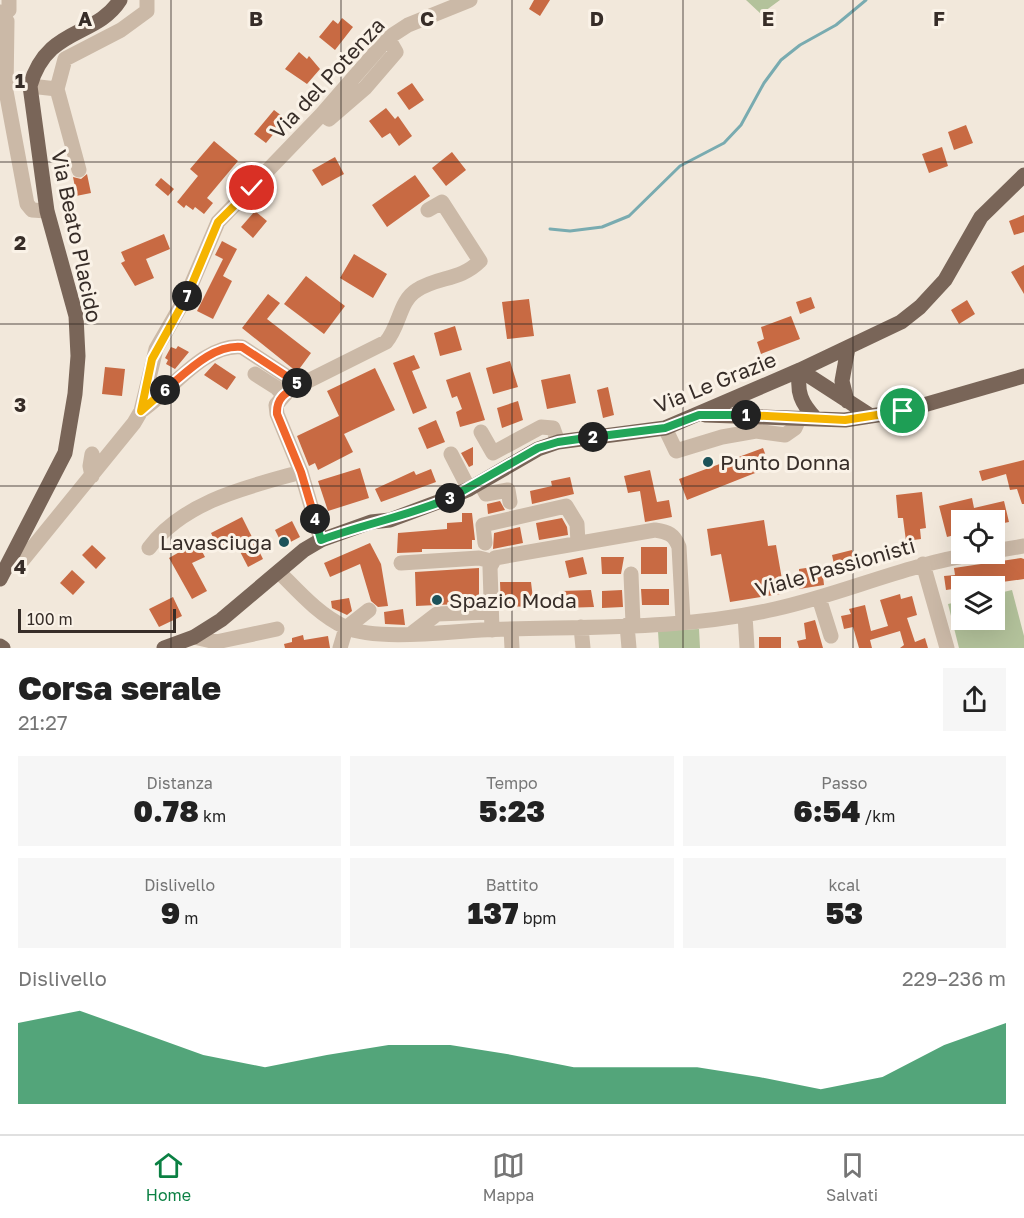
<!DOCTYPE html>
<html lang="it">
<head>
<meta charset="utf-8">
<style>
  :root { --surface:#fff; --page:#f6f6f6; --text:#222; --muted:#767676; --line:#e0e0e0; --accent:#0b8043 }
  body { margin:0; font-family:"Golos Text",sans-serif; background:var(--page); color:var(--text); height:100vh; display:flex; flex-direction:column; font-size:22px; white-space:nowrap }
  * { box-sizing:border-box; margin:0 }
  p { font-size:20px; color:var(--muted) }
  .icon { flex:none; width:33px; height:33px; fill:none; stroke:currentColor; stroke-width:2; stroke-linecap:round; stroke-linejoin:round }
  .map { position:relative; height:648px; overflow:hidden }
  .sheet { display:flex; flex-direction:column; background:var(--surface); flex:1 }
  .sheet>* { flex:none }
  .buttons { position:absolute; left:951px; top:510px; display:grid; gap:12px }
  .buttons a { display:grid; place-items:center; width:54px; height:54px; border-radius:0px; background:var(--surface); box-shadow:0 6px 24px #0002; font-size:30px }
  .scale { position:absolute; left:18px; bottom:15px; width:158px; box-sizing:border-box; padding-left:6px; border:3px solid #372d28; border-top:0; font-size:16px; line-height:21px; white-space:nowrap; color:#372d28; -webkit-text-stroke:4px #faf2e7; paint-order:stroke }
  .pin { position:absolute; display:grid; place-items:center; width:51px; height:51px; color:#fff; margin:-26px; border:3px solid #fff; border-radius:50%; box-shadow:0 2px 6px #0007 }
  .km { position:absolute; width:30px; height:30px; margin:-15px; border-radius:50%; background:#222; color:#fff; font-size:16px; line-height:30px; text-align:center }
  .round { display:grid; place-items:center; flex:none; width:63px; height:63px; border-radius:0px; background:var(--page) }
  .summary { display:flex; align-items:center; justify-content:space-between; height:102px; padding:0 18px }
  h1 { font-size:33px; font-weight:800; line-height:45px }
  .figures { display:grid; grid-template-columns:repeat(3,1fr); gap:9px; height:102px; padding:6px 18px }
  .figures div { display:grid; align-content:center; border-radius:0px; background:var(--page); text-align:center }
  .figures b { font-size:30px; font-weight:800 }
  .figures small { font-size:16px; font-weight:400 }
  .figures p { font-size:16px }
  .chart { height:168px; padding:12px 18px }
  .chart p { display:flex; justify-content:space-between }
  .chart svg { width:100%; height:108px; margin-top:6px; fill:var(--accent); opacity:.7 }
  .menu { display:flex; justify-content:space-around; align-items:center; height:84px; border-top:2px solid var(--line); background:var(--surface); font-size:16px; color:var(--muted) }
  .menu a { display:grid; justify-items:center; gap:3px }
  .menu .active { color:var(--accent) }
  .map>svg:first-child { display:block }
  .green { fill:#b3c29b }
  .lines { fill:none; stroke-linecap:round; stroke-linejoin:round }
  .stream { stroke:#79abb0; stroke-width:3 }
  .building { fill:#c86a43 }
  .minor { stroke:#cbb9a7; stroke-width:15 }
  .major { stroke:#796558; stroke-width:15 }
  .split-1-casing { stroke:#fff; stroke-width:12 }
  .split-2-casing { stroke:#fff; stroke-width:12 }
  .split-3-casing { stroke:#fff; stroke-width:12 }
  .split-4-casing { stroke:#fff; stroke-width:12 }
  .split-5-casing { stroke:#fff; stroke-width:12 }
  .split-6-casing { stroke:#fff; stroke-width:12 }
  .split-7-casing { stroke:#fff; stroke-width:12 }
  .split-8-casing { stroke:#fff; stroke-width:12 }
  .split-1 { stroke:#f5b400; stroke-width:8 }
  .split-2 { stroke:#22a559; stroke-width:8 }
  .split-3 { stroke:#22a559; stroke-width:8 }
  .split-4 { stroke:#22a559; stroke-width:8 }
  .split-5 { stroke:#f0652b; stroke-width:8 }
  .split-6 { stroke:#f0652b; stroke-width:8 }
  .split-7 { stroke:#f5b400; stroke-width:8 }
  .split-8 { stroke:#f5b400; stroke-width:8 }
  .grid { fill:none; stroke:#372d28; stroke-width:1.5; stroke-opacity:0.55 }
  .poi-dot { fill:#1c5259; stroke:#faf2e7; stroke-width:2 }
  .labels { text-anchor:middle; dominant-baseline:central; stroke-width:6; stroke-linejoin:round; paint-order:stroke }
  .street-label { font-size:21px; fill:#372d28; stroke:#faf2e7 }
  .poi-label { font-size:21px; fill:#372d28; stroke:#faf2e7; text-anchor:start }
  .grid-label { font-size:20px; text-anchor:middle; font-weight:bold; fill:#372d28; stroke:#faf2e7; stroke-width:6; stroke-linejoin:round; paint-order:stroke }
</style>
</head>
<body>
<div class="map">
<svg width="1024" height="648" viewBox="0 0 1024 648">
  <rect width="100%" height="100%" fill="#f2e8db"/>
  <path class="green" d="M 746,0 L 780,0 L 761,14 Z
    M 1012,590 L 1024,636 L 1024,648 L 959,648 L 948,604 L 961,601 L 962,620 L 994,620 L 995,594 Z
    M 699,629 L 700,648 L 659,648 L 658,631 Z"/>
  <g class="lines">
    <path class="stream" d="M 550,229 L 570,231 L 602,227 L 629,216 L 680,166 L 724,143 L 741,125 L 764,83 L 781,60 L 800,45 L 836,25 L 866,0"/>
  </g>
  <path class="building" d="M 534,0 L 550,0 L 540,16 L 529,9 Z
    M 342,18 L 353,27 L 335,50 L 319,37 L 333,20 L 338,24 Z
    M 299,52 L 307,59 L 309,56 L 320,69 L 307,84 L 285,69 Z
    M 412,83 L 424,100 L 409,110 L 397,93 Z
    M 386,108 L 395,119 L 398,116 L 412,136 L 399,146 L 390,133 L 382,138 L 369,121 Z
    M 274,110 L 286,119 L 266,143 L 254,134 Z
    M 966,125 L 973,143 L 954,150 L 948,132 Z
    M 214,141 L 238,161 L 207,198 L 213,203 L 204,214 L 195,207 L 193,210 L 186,205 L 184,208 L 177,202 L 198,176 L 190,169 Z
    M 942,147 L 948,166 L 929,173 L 922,154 Z
    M 452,152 L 466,170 L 446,186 L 432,168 Z
    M 335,157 L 344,174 L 322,186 L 312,170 Z
    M 87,174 L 91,193 L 71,197 L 69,188 L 75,187 L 73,177 L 81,179 Z
    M 415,175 L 430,196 L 387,227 L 372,205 Z
    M 161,178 L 174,189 L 168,196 L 155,185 Z
    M 255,211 L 267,221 L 253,238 L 241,227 Z
    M 1024,215 L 1024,232 L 1014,235 L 1009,221 Z
    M 164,234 L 170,249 L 146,259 L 154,278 L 135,286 L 121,263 L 125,261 L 121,252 Z
    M 222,241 L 237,249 L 223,276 L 232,281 L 213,319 L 197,311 L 223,259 L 215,255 Z
    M 354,254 L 387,274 L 373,298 L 340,278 Z
    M 1024,265 L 1024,294 L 1011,272 Z
    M 306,276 L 345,306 L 324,334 L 284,304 Z
    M 268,294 L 280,303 L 267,319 L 311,353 L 297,372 L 242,328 Z
    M 811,297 L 815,308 L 800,314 L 796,302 Z
    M 529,299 L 534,336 L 507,339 L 502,302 Z
    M 967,300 L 975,314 L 959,324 L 951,310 Z
    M 791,316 L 800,339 L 761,354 L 757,342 L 764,339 L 761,327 Z
    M 455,326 L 462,350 L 440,356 L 434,333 Z
    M 178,346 L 189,352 L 175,369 L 166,364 L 168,360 L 165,358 L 171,347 L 176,349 Z
    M 414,355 L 420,368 L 412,371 L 427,408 L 413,414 L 393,363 Z
    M 510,361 L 518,387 L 493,394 L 486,368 Z
    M 215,363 L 236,377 L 227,390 L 204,375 Z
    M 105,367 L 125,369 L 122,396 L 102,394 Z
    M 375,368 L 395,410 L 344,434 L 353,452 L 318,470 L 315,463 L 309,466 L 297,436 L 339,416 L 327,391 Z
    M 470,372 L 485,420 L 460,427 L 456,412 L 462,409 L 457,396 L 452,398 L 446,380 Z
    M 570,374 L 576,403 L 547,409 L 541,380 Z
    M 608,387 L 614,415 L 603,418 L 597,390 Z
    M 518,401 L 523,420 L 502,428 L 497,408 Z
    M 436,420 L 445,442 L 427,449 L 418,428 Z
    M 473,447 L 473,465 L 469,467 L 461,453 Z
    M 763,448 L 770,467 L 687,500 L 679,479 Z
    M 1024,460 L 1024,504 L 1022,504 L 1017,489 L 1010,490 L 1006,474 L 982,481 L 979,471 Z
    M 360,468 L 369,498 L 328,511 L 318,481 Z
    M 431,469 L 436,482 L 381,502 L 375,489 L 414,471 L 416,475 Z
    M 650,470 L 657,502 L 669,500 L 672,517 L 645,522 L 640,491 L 628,493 L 624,476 Z
    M 570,477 L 574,494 L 532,504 L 530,491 L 552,486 L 551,481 Z
    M 922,492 L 926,528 L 920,529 L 921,539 L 906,541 L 903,518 L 898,518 L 896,495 Z
    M 972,498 L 974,508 L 1004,501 L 1009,522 L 994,525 L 994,520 L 962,520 L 962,533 L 947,537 L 939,506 Z
    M 500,501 L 505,510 L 488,514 L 487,504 Z
    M 462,513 L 472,513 L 475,540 L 472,540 L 472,549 L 422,549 L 422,552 L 397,553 L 398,533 L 447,529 L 447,523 L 462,522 Z
    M 242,517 L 263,559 L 248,567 L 234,540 L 218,548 L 211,533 Z
    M 562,518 L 567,527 L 568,535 L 539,540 L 536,523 Z
    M 764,520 L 768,546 L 776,545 L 783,585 L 780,585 L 780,594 L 730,602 L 721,554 L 711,556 L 707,529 Z
    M 292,521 L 300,537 L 283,546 L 275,530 Z
    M 520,527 L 523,543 L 493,549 L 494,533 Z
    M 197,542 L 205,557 L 192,563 L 207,591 L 192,599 L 169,558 Z
    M 370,543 L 381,564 L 388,606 L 378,607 L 371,601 L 360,564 L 330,577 L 324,563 Z
    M 92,545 L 106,558 L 96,569 L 82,555 Z
    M 641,547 L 667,547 L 667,574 L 641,574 Z
    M 852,550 L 856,569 L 823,576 L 824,585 L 799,589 L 799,569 L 834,564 L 832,555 Z
    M 583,557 L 587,574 L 569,578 L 565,561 Z
    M 601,557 L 624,557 L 621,574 L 602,574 Z
    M 1021,558 L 1024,559 L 1024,579 L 946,590 L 944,576 L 955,575 L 954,568 Z
    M 479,568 L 479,603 L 416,606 L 415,572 Z
    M 72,570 L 85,582 L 73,595 L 60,583 Z
    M 500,582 L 531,582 L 534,607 L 501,606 Z
    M 641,589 L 669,589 L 669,605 L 642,605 Z
    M 591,590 L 594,607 L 562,608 L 562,591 Z
    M 622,590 L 623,607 L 602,608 L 602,591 Z
    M 900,594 L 901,599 L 912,596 L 917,615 L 907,618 L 915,642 L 925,638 L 928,648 L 900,648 L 904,645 L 900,631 L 870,640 L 872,648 L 859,648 L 853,627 L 844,629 L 841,616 L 851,614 L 849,609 L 865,605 L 871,631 L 888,626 L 880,600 Z
    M 173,597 L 182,616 L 159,627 L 149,609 Z
    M 349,598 L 352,611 L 347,615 L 332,608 L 331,601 Z
    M 403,609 L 405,625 L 385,624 L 384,612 Z
    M 815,620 L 823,648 L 799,648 L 797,641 L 806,639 L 804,623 Z
    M 303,635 L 304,640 L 328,636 L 330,648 L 285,648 L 284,644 L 292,642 L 292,638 Z
    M 759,637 L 781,637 L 781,648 L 759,648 Z"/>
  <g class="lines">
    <path class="minor" d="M 0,12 L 7,21 L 6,91 L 27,204 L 32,210 L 47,211
      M 3,14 L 9,10 L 9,0
      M 30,86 L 57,89 L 79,170
      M 57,89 L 65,59 L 121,30 L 147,11 L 147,0
      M 325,116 L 329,119 L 365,88 L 396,52 L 388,38
      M 255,374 L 277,388 L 283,395
      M 141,411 C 170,392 204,343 242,347 L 300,385
      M 665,428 L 676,451 L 722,437 L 756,431 L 785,435 L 795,428 L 799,419
      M 481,432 L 493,453 L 541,427 L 553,428 L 558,442
      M 92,454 L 90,466 L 92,476
      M 451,454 L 469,489
      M 480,483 L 486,494 L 508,490 L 510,502
      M 321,540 L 301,472 L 277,414 L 276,405 L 288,391 L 386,342 C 400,326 399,301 417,290 C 438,276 460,281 480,261 L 442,202 L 428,210
      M 485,543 L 483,525 L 566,506 L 577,524 L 578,543
      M 149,548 C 184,501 247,487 301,472
      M 994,551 L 1024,546
      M 401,563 L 479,558 L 491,561
      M 923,564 L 947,648
      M 7,567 L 21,562 L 134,423 L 141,411 L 156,349 L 186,297 L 218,222 L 322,114 L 388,38 L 408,25 L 470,0
      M 279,572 C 299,592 319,615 345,627 C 376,641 446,632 481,630 C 578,626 679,631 775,609 C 843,594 907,564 976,554
      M 631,574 L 633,624
      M 819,598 L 831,636
      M 745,615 L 747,648
      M 627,625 L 629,648
      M 581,627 L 583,648
      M 511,629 L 512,648
      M 492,630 L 490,567 L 495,558 L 655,530 C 668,532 674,534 679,547 L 683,621
      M 411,634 L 437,614 L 491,612
      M 194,637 L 216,642 L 277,629
      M 340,648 L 346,628 L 369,610"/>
    <path class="major" d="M 800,370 L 871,416
      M 800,370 C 796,392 801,403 816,419
      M 847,401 L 842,381 L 848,348
      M 705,415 L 845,420 L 903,411 L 1024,376
      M 0,579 L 65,453 L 75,394 L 78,356 L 76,316 L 47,211 L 30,86 C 47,26 96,38 120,0
      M 0,646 L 3,648
      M 164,648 L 194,637 L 221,620 L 304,550 L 321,540 L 371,522 L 390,520 L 446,499 L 469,489 L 538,449 L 558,442 L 665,428 L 800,370 L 901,322 L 920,307 L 945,280 L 981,217 L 1024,175"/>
  </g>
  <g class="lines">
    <defs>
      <path id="split-1" d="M 746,415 L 845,420 L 903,411"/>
      <path id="split-2" d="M 593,437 L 665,428 L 699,415 L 746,415"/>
      <path id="split-3" d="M 450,498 L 538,448 L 558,442 L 593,437"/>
      <path id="split-4" d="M 315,519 L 321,540 C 364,524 408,516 450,498"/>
      <path id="split-5" d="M 297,383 L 300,385 C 287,392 276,397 277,414 L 301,472 L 315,519"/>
      <path id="split-6" d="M 165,390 C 187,372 213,344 242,347 L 297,383"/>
      <path id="split-7" d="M 165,390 L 141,411 L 152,359 L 187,296"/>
      <path id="split-8" d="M 187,296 L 218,222 L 252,188"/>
    </defs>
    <use href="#split-1" class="split-1-casing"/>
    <use href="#split-2" class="split-2-casing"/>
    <use href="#split-3" class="split-3-casing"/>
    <use href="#split-4" class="split-4-casing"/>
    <use href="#split-5" class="split-5-casing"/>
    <use href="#split-6" class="split-6-casing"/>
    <use href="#split-7" class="split-7-casing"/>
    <use href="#split-8" class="split-8-casing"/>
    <use href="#split-1" class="split-1"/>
    <use href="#split-2" class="split-2"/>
    <use href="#split-3" class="split-3"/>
    <use href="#split-4" class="split-4"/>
    <use href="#split-5" class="split-5"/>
    <use href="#split-6" class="split-6"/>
    <use href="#split-7" class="split-7"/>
    <use href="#split-8" class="split-8"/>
  </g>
  <path class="grid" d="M 171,0 L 171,648M 341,0 L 341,648M 512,0 L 512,648M 683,0 L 683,648M 853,0 L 853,648M 0,162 L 1024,162M 0,324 L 1024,324M 0,486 L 1024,486"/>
  <g class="poi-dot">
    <circle cx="708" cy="462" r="6"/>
    <circle cx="284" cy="542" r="6"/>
    <circle cx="437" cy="600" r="6"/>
  </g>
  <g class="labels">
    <g class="street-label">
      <text transform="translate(327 78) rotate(-47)">Via del Potenza</text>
      <text transform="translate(77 236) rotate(78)">Via Beato Placido</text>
      <text transform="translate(715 382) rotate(-22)">Via Le Grazie</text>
      <text transform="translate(835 567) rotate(-16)">Viale Passionisti</text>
    </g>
    <g class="poi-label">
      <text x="720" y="462">Punto Donna</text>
      <text x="272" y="542" text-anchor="end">Lavasciuga</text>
      <text x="449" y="600">Spazio Moda</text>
    </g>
  </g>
  <g class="grid-label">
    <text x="85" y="26">A</text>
    <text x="256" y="26">B</text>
    <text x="427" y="26">C</text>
    <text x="597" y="26">D</text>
    <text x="768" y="26">E</text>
    <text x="939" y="26">F</text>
    <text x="20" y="88">1</text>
    <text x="20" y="250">2</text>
    <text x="20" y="412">3</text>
    <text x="20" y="574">4</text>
  </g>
</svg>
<div class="buttons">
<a><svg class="icon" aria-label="locate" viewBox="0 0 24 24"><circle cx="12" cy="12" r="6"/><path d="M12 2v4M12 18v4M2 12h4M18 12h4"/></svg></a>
<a><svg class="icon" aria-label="layers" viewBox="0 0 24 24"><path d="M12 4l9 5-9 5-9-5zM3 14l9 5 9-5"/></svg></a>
</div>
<div class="scale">100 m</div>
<div class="pin" style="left:903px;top:411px;background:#1e9e55"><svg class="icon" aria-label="arrive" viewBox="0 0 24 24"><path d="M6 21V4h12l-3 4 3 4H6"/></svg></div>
<div class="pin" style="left:252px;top:188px;background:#d93025"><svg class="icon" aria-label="check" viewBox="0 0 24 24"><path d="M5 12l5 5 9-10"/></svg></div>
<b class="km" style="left:746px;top:415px">1</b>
<b class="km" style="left:593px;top:437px">2</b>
<b class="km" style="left:450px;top:498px">3</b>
<b class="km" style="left:315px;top:519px">4</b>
<b class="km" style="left:297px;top:383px">5</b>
<b class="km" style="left:165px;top:390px">6</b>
<b class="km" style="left:187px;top:296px">7</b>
</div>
<section class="sheet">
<div class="summary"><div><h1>Corsa serale</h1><p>21:27</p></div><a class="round"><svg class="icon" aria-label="share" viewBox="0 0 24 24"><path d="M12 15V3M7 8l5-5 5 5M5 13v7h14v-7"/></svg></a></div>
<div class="figures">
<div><p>Distanza</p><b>0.78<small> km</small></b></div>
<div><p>Tempo</p><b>5:23</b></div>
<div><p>Passo</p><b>6:54<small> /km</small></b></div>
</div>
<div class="figures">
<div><p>Dislivello</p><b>9<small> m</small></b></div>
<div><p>Battito</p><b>137<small> bpm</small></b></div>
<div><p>kcal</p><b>53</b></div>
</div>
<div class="chart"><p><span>Dislivello</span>229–236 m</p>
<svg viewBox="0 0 160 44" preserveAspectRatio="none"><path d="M0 44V11L10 6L20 15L30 24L40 29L50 24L60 20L70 20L80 24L90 29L100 29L110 29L120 33L130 38L140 33L150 20L160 11V44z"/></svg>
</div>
</section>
<nav class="menu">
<a class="active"><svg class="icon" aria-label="home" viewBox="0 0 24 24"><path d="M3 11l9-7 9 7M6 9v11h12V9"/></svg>Home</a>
<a><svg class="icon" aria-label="map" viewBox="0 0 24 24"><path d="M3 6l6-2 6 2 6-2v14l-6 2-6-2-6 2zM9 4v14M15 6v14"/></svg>Mappa</a>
<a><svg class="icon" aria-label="saved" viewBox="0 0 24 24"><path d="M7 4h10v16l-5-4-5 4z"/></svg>Salvati</a>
</nav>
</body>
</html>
